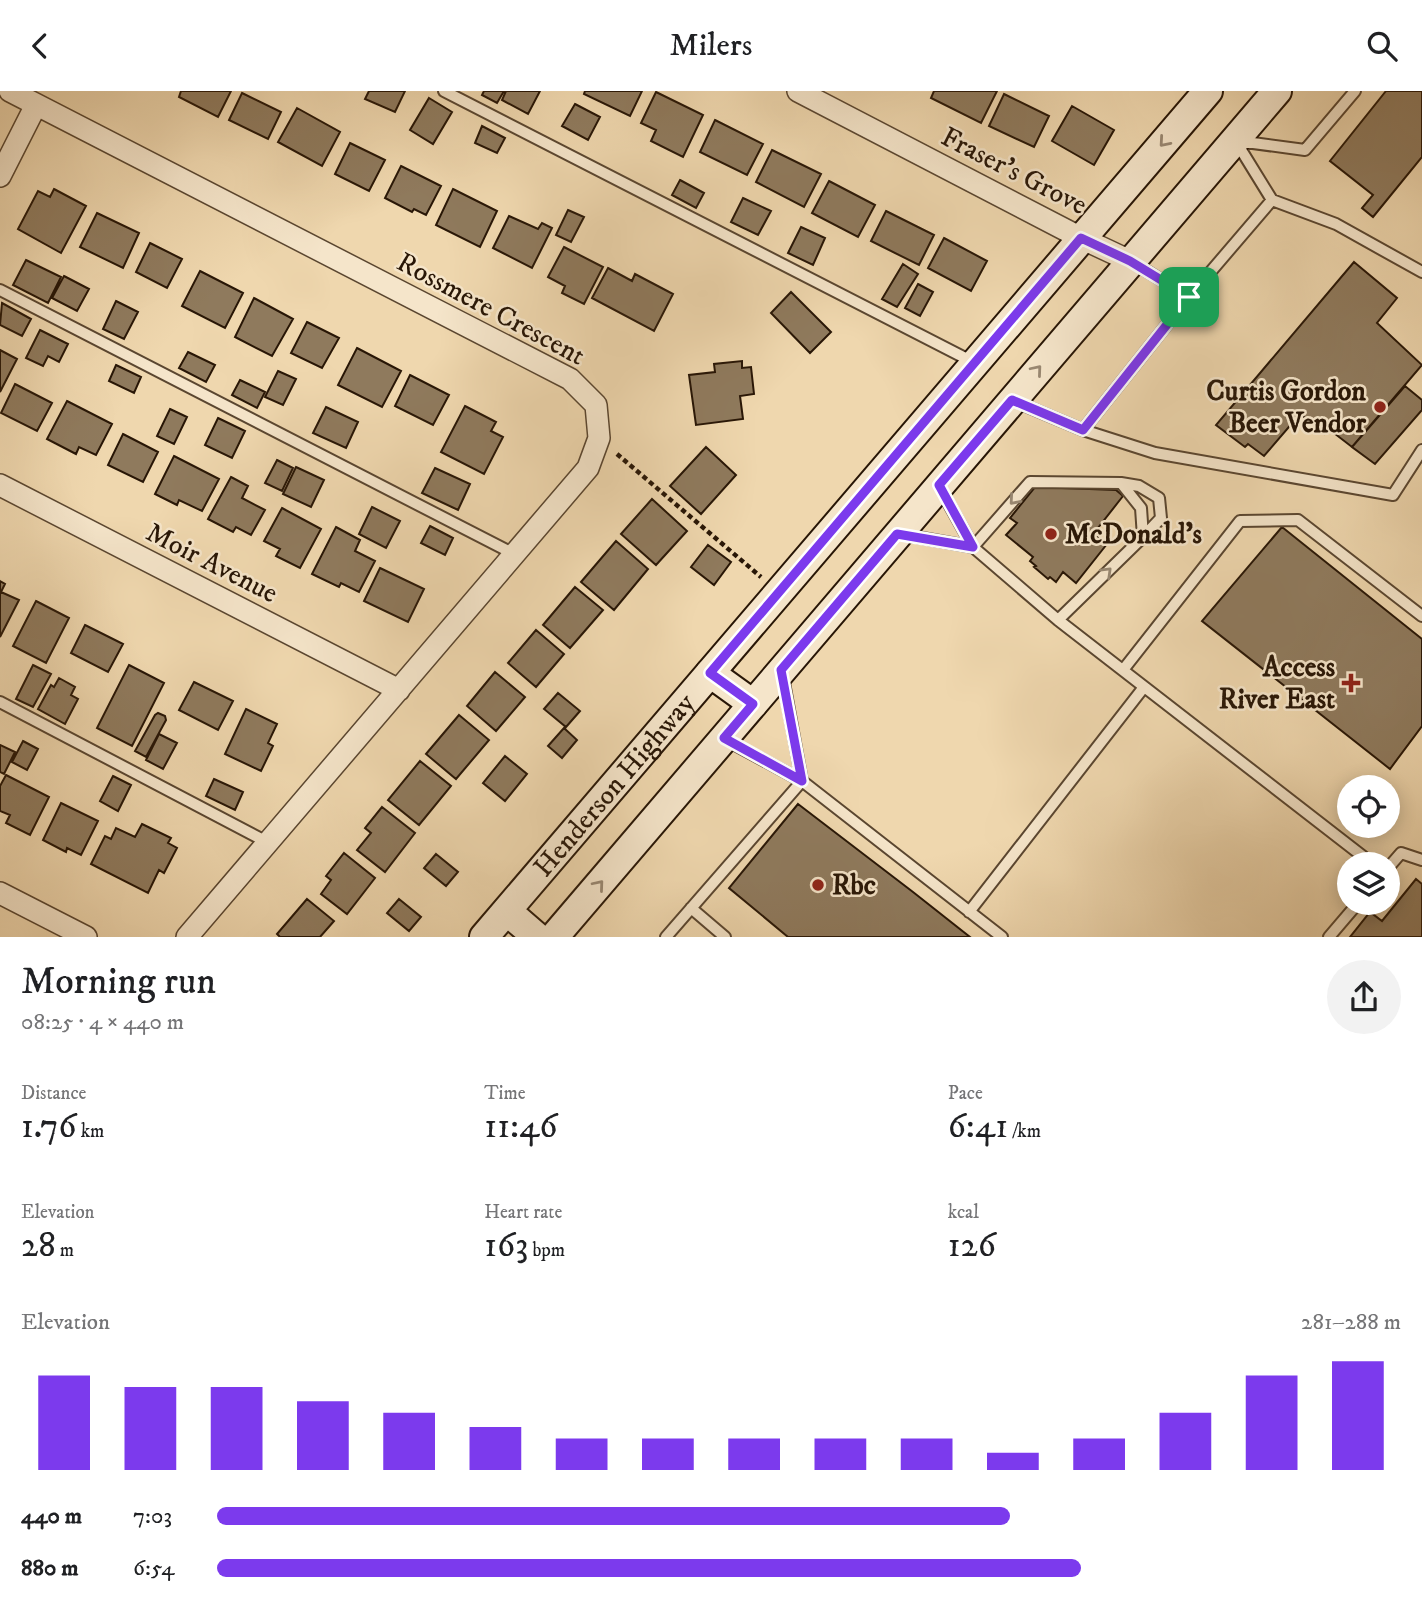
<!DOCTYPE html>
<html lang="en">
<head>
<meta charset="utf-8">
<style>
  :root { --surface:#fff; --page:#f2f2f2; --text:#202124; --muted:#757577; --accent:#7c3aed }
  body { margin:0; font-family:"IM FELL DW Pica",serif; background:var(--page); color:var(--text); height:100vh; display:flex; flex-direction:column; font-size:26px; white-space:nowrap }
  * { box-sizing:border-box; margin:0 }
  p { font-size:23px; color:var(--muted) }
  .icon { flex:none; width:38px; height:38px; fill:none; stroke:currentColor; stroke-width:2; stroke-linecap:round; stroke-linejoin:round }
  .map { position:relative; height:846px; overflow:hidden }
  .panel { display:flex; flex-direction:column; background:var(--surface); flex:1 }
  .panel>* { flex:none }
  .buttons { position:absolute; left:1337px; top:684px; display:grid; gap:14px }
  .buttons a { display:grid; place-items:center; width:63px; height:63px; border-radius:50%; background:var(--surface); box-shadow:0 4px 18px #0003; font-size:35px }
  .pin { position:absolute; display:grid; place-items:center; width:60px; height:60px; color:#fff; margin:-30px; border-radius:14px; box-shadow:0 4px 10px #0006 }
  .round { display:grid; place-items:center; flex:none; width:74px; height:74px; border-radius:37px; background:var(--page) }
  .overview { display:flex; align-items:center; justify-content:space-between; height:119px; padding:0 21px }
  h1 { font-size:38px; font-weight:600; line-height:52px }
  .stats { display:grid; grid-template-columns:repeat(3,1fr); gap:10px; height:119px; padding:7px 21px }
  .stats div { display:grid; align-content:center }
  .stats b { font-size:35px; font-weight:600 }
  .stats small { font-size:19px; font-weight:400 }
  .stats p { font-size:19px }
  .chart { height:196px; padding:14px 21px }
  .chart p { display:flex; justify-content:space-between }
  .chart svg { width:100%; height:126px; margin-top:7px; stroke:var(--accent); stroke-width:6 }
  ul { padding:0 21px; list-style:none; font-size:23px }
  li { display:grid; grid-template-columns:112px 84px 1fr; align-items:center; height:52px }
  li i { height:18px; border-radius:9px; background:var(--accent) }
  header { display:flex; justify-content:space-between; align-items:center; height:91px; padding:0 21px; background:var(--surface); font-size:32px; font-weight:600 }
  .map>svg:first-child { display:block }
  .building { fill:#8f7a5d; stroke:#281606; stroke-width:2 }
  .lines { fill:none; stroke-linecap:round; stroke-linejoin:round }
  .service-casing { stroke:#5a4630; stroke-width:14 }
  .minor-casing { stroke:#5a4630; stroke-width:24 }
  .secondary-casing { stroke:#281606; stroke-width:32 }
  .path { stroke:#281606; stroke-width:4.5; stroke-dasharray:5 3.5; stroke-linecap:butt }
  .service { stroke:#f5e5ca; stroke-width:10 }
  .minor { stroke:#f5e5ca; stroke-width:21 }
  .secondary { stroke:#f5e5ca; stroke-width:28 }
  .oneway { stroke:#998872 }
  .route-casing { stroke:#fff; stroke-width:14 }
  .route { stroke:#7c3aed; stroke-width:9 }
  .poi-dot { fill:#8f2418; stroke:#f5e5ca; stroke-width:2.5 }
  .labels { text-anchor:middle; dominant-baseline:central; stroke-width:5; stroke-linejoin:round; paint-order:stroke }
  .street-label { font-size:28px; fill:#281606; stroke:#f5e5ca }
  .poi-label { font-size:28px; font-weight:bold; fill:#281606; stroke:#f5e5ca; text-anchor:end }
</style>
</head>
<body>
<header><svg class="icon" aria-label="back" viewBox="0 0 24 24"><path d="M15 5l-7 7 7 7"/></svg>Milers<svg class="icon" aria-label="search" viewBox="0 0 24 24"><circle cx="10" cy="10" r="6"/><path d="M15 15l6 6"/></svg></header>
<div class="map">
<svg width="1422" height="846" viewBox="0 0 1422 846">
  <rect width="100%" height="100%" fill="#efd7ae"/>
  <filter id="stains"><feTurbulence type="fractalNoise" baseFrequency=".00286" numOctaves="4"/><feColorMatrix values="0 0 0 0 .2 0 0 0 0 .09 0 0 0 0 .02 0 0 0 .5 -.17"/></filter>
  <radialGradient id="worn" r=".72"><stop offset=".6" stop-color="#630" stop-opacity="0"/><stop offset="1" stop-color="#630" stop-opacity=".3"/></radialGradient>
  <path class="building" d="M 181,0 L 231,0 L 218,26 L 179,6 Z
    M 369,0 L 405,0 L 395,21 L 365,8 Z
    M 484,0 L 504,0 L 497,12 L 482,4 Z
    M 506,0 L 540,0 L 528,23 L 502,9 Z
    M 585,0 L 642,0 L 630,25 L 584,3 Z
    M 934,0 L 997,0 L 981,32 L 931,7 Z
    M 1386,0 L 1422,0 L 1422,66 L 1373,126 L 1362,117 L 1373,104 L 1330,70 Z
    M 656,1 L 703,24 L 683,66 L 651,50 L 656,39 L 641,32 Z
    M 242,2 L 281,21 L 268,48 L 229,29 Z
    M 1004,3 L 1049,25 L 1034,56 L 989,35 Z
    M 429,7 L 452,21 L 433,53 L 410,39 Z
    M 575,13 L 600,26 L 588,49 L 562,35 Z
    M 1072,15 L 1114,39 L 1094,74 L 1052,50 Z
    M 297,17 L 340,41 L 322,75 L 278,51 Z
    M 715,29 L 763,53 L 747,84 L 700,61 Z
    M 482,35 L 505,47 L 497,62 L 475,52 Z
    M 350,52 L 385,69 L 369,100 L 335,83 Z
    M 772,59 L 821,83 L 804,116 L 756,91 Z
    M 401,75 L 441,95 L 426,124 L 414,118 L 412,121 L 385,107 Z
    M 680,89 L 704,102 L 696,117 L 672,104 Z
    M 829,90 L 875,114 L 858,146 L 812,122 Z
    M 54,98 L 86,115 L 61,162 L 18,138 L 38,100 L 50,106 Z
    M 453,98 L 497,120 L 480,156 L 436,134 Z
    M 743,107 L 771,120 L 758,144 L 731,131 Z
    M 568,119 L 584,126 L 571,151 L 556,144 Z
    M 886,120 L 934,144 L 919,174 L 871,150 Z
    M 97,122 L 139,142 L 123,177 L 80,156 Z
    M 509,125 L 538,138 L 542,132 L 552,137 L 532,177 L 493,157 Z
    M 801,136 L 825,147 L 813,174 L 788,162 Z
    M 944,147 L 987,170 L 971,200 L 928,177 Z
    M 150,152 L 182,168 L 167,197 L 136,181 Z
    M 564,156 L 603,176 L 584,213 L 562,202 L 565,195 L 548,186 Z
    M 26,169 L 61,186 L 48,212 L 13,194 Z
    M 1354,171 L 1397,207 L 1377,232 L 1422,274 L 1352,356 L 1330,339 L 1325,343 L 1300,323 L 1264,365 L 1248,353 L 1245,356 L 1216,334 Z
    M 903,173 L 918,183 L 897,216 L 882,208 Z
    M 608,177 L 632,190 L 635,183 L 673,203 L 654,240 L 592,207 Z
    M 200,180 L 243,202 L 225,237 L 182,215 Z
    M 64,185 L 89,198 L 77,220 L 52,207 Z
    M 918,193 L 933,201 L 920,225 L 905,217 Z
    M 791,201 L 831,241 L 810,262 L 771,222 Z
    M 254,207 L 293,228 L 272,265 L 235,246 Z
    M 116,210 L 138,221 L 124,248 L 103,238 Z
    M 2,212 L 31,228 L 22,245 L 0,234 Z
    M 307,231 L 339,247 L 322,277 L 291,262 Z
    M 40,239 L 68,253 L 59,271 L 48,265 L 43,275 L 26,267 Z
    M 357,257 L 401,280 L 382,316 L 338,294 Z
    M 0,259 L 17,268 L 0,301 Z
    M 188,261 L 215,274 L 206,291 L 179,277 Z
    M 742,270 L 742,277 L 751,276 L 754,303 L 740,305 L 743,328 L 696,334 L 689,284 L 715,281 L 714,273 Z
    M 116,274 L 141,286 L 134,302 L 109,290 Z
    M 278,280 L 296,288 L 283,314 L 265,306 Z
    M 410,284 L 449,304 L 433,334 L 395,315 Z
    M 240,289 L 265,301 L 257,317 L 232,304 Z
    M 15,293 L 52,312 L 37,340 L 1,322 Z
    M 1405,295 L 1422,309 L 1422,319 L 1375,373 L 1352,356 Z
    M 67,310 L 112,333 L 96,364 L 79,356 L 76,363 L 47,348 Z
    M 465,315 L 496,331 L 491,340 L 503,346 L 484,383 L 441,361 Z
    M 326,316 L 358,331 L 346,357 L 313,342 Z
    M 170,318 L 187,326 L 174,353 L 157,345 Z
    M 218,327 L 245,340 L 232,367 L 205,354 Z
    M 123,343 L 158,361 L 143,391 L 108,374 Z
    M 706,356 L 736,384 L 701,423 L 670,395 Z
    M 174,365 L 219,388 L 202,420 L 179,409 L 177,414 L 155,403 Z
    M 277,369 L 293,377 L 282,400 L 265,392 Z
    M 296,376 L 324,389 L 311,416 L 283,403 Z
    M 435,377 L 470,393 L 458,419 L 422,402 Z
    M 231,386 L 248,395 L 242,407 L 265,419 L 251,444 L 236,436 L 233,441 L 208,428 Z
    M 1035,396 L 1116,399 L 1123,405 L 1094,442 L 1107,453 L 1076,492 L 1063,481 L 1056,491 L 1050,486 L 1048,488 L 1034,476 L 1036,475 L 1030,470 L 1033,466 L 1006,444 L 1017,432 L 1010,427 Z
    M 652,408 L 687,440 L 656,474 L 621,443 Z
    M 372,416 L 400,430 L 386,457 L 359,443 Z
    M 282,417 L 321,438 L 300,477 L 276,465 L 280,458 L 264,450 Z
    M 430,435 L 453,447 L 445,464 L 421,452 Z
    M 336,436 L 360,449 L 355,460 L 375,470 L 359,501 L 341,492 L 339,496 L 312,483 Z
    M 1282,436 L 1422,548 L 1422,635 L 1390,678 L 1202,530 Z
    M 616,450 L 648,478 L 614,519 L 581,491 Z
    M 708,454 L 731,471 L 714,494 L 691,476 Z
    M 380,477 L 424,498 L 408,531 L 364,510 Z
    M 0,490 L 5,493 L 1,501 L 19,509 L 0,546 Z
    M 575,496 L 603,519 L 570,557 L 543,534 Z
    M 36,510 L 69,527 L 46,572 L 13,555 Z
    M 85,534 L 123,553 L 108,581 L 71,562 Z
    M 536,539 L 564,563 L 536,596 L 508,572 Z
    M 33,574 L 51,583 L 33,616 L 16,608 Z
    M 129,574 L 164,592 L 132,655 L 97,637 Z
    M 495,581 L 525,606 L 496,640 L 467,615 Z
    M 59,587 L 75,596 L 71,604 L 78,608 L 65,633 L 38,618 L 51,594 L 54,596 Z
    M 194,591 L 233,610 L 218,639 L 179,619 Z
    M 558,602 L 580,620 L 566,636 L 544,618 Z
    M 246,618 L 277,633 L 268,652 L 273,655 L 261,680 L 225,663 Z
    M 158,622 L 165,625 L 166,629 L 146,666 L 135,660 L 155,624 Z
    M 459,624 L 489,649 L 456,688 L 426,663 Z
    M 564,637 L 577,649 L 562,667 L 548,655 Z
    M 159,643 L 177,652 L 163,678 L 146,669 Z
    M 23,650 L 38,658 L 27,679 L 12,671 Z
    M 0,654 L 15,661 L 4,683 L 0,681 Z
    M 505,665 L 527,683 L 505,710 L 483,692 Z
    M 420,670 L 451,695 L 419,734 L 388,709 Z
    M 6,684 L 49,706 L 30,744 L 6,732 L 10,724 L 0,720 L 0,695 Z
    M 113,685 L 131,694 L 118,720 L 100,710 Z
    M 214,688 L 243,701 L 235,719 L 206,705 Z
    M 61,712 L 98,730 L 81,764 L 67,757 L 66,761 L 43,749 Z
    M 798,713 L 913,801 L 970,846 L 788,846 L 729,797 Z
    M 382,716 L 415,742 L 385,781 L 357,759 L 371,742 L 365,737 Z
    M 142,733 L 171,747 L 168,752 L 177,757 L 164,782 L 159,779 L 148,802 L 91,773 L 105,745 L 111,748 L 116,737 L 135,746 Z
    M 344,762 L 375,787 L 347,823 L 321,803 L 331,789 L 326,785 Z
    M 436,763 L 458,781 L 446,795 L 424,777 Z
    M 1416,788 L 1422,793 L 1422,846 L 1350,846 L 1370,821 L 1382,830 Z
    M 307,808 L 334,830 L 320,846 L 280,846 L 277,843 Z
    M 399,808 L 421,826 L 409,840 L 387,822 Z"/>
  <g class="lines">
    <defs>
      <path id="service" d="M 444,0 L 973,271
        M 1235,49 L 1272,109
        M 1238,50 L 1305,59 L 1355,0
        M 1132,171 L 1189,206
        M 0,199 L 516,464
        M 1014,310 L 1083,339 L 1155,362 L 1393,404 L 1422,359
        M 1083,339 L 1189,206 L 1272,109 L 1336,133 L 1422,181
        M 1121,392 L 1139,395 L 1159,407 L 1161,427 L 1143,446
        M 940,397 L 973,456 L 1058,529 L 1374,774
        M 900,443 L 973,456
        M 973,456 L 1030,391 L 1121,392 L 1141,417 L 1143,446 L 1058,529
        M 1123,579 L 1240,430 L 1298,429 L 1422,525
        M 783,586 L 802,690
        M 0,611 L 267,751
        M 726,649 L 802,690 L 1002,846
        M 1388,777 L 1401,762 L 1422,769
        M 691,817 L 725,846
        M 969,821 L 1144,596
        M 666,846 L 802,690
        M 1329,846 L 1358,812"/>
      <path id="minor" d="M 10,0 L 570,288 L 596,314 L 599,347 L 588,377 L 187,846
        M 798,0 L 1081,147 L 1130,170
        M 0,85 L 36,14
        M 0,394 L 399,599
        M 0,802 L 86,846"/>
      <g id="secondary">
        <path d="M 710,582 L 753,613"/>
        <path d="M 507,820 L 537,846"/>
        <path id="s1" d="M 484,846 L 1208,0"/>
        <path d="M 554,846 L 1277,0"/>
      </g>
    </defs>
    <use href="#service" class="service-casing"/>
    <use href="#minor" class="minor-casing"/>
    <use href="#secondary" class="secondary-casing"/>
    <path class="path" d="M 617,363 L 761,486"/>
    <use href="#service" class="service"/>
    <use href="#minor" class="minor"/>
    <use href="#secondary" class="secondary"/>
  </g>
  <defs><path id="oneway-chevron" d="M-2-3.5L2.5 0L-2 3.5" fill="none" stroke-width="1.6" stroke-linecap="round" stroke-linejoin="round" transform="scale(1.75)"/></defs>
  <g class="oneway">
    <use href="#oneway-chevron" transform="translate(1164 51) rotate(131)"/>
    <use href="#oneway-chevron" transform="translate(1037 279) rotate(-50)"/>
    <use href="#oneway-chevron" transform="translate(1014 409) rotate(131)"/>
    <use href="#oneway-chevron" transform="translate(1107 481) rotate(-44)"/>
    <use href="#oneway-chevron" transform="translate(599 794) rotate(-50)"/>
  </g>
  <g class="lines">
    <defs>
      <path id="route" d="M 1081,147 L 1130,170 L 1189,206 L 1083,339 L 1012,309 L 939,394 L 973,456 L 897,443 L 781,579 L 802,690 L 724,647 L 753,613 L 710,582 Z"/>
    </defs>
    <use href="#route" class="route-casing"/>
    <use href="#route" class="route"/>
  </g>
  <g class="poi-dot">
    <circle cx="1380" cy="316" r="7"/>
    <circle cx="1051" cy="443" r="7"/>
    <path d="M1347.5 581.5h7v7h7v7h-7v7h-7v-7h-7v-7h7z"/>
    <circle cx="818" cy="794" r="7"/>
  </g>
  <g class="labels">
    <g class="street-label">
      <text transform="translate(1014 80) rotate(27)">Fraser's Grove</text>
      <text transform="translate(491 218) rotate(28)">Rossmere Crescent</text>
      <text transform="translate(212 472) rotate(27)">Moir Avenue</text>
      <text stroke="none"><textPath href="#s1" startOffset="200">Henderson Highway</textPath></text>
    </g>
    <g class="poi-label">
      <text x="1366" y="300">Curtis Gordon<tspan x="1366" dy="32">Beer Vendor</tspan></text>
      <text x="1065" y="443" text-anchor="start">McDonald's</text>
      <text x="1335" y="576">Access<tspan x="1335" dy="32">River East</tspan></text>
      <text x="832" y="794" text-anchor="start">Rbc</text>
    </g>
  </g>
  <rect width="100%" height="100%" filter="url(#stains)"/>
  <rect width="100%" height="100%" fill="url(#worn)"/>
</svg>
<div class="buttons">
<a><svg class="icon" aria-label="locate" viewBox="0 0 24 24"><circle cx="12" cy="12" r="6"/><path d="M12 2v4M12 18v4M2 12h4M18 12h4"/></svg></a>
<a><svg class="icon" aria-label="layers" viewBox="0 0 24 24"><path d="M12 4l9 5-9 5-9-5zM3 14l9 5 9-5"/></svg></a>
</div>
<div class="pin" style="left:1189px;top:206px;background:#1e9e55"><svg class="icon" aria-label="arrive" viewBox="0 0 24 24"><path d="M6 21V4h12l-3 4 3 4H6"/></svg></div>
</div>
<section class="panel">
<div class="overview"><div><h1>Morning run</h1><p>08:25 · 4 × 440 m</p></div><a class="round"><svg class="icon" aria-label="share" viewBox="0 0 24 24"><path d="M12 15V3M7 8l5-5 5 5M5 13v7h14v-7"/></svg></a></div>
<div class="stats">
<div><p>Distance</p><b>1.76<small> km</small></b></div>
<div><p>Time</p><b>11:46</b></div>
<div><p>Pace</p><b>6:41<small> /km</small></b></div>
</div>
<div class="stats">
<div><p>Elevation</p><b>28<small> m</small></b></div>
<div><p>Heart rate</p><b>163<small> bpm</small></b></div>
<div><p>kcal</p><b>126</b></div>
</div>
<div class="chart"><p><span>Elevation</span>281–288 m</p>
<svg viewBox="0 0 160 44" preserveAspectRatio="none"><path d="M5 44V11M15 44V15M25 44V15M35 44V20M45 44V24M55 44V29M65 44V33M75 44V33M85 44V33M95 44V33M105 44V33M115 44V38M125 44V33M135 44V24M145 44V11M155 44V6"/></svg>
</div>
<ul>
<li><b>440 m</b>7:03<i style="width:67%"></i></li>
<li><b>880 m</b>6:54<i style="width:73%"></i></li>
</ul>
</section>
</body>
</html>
